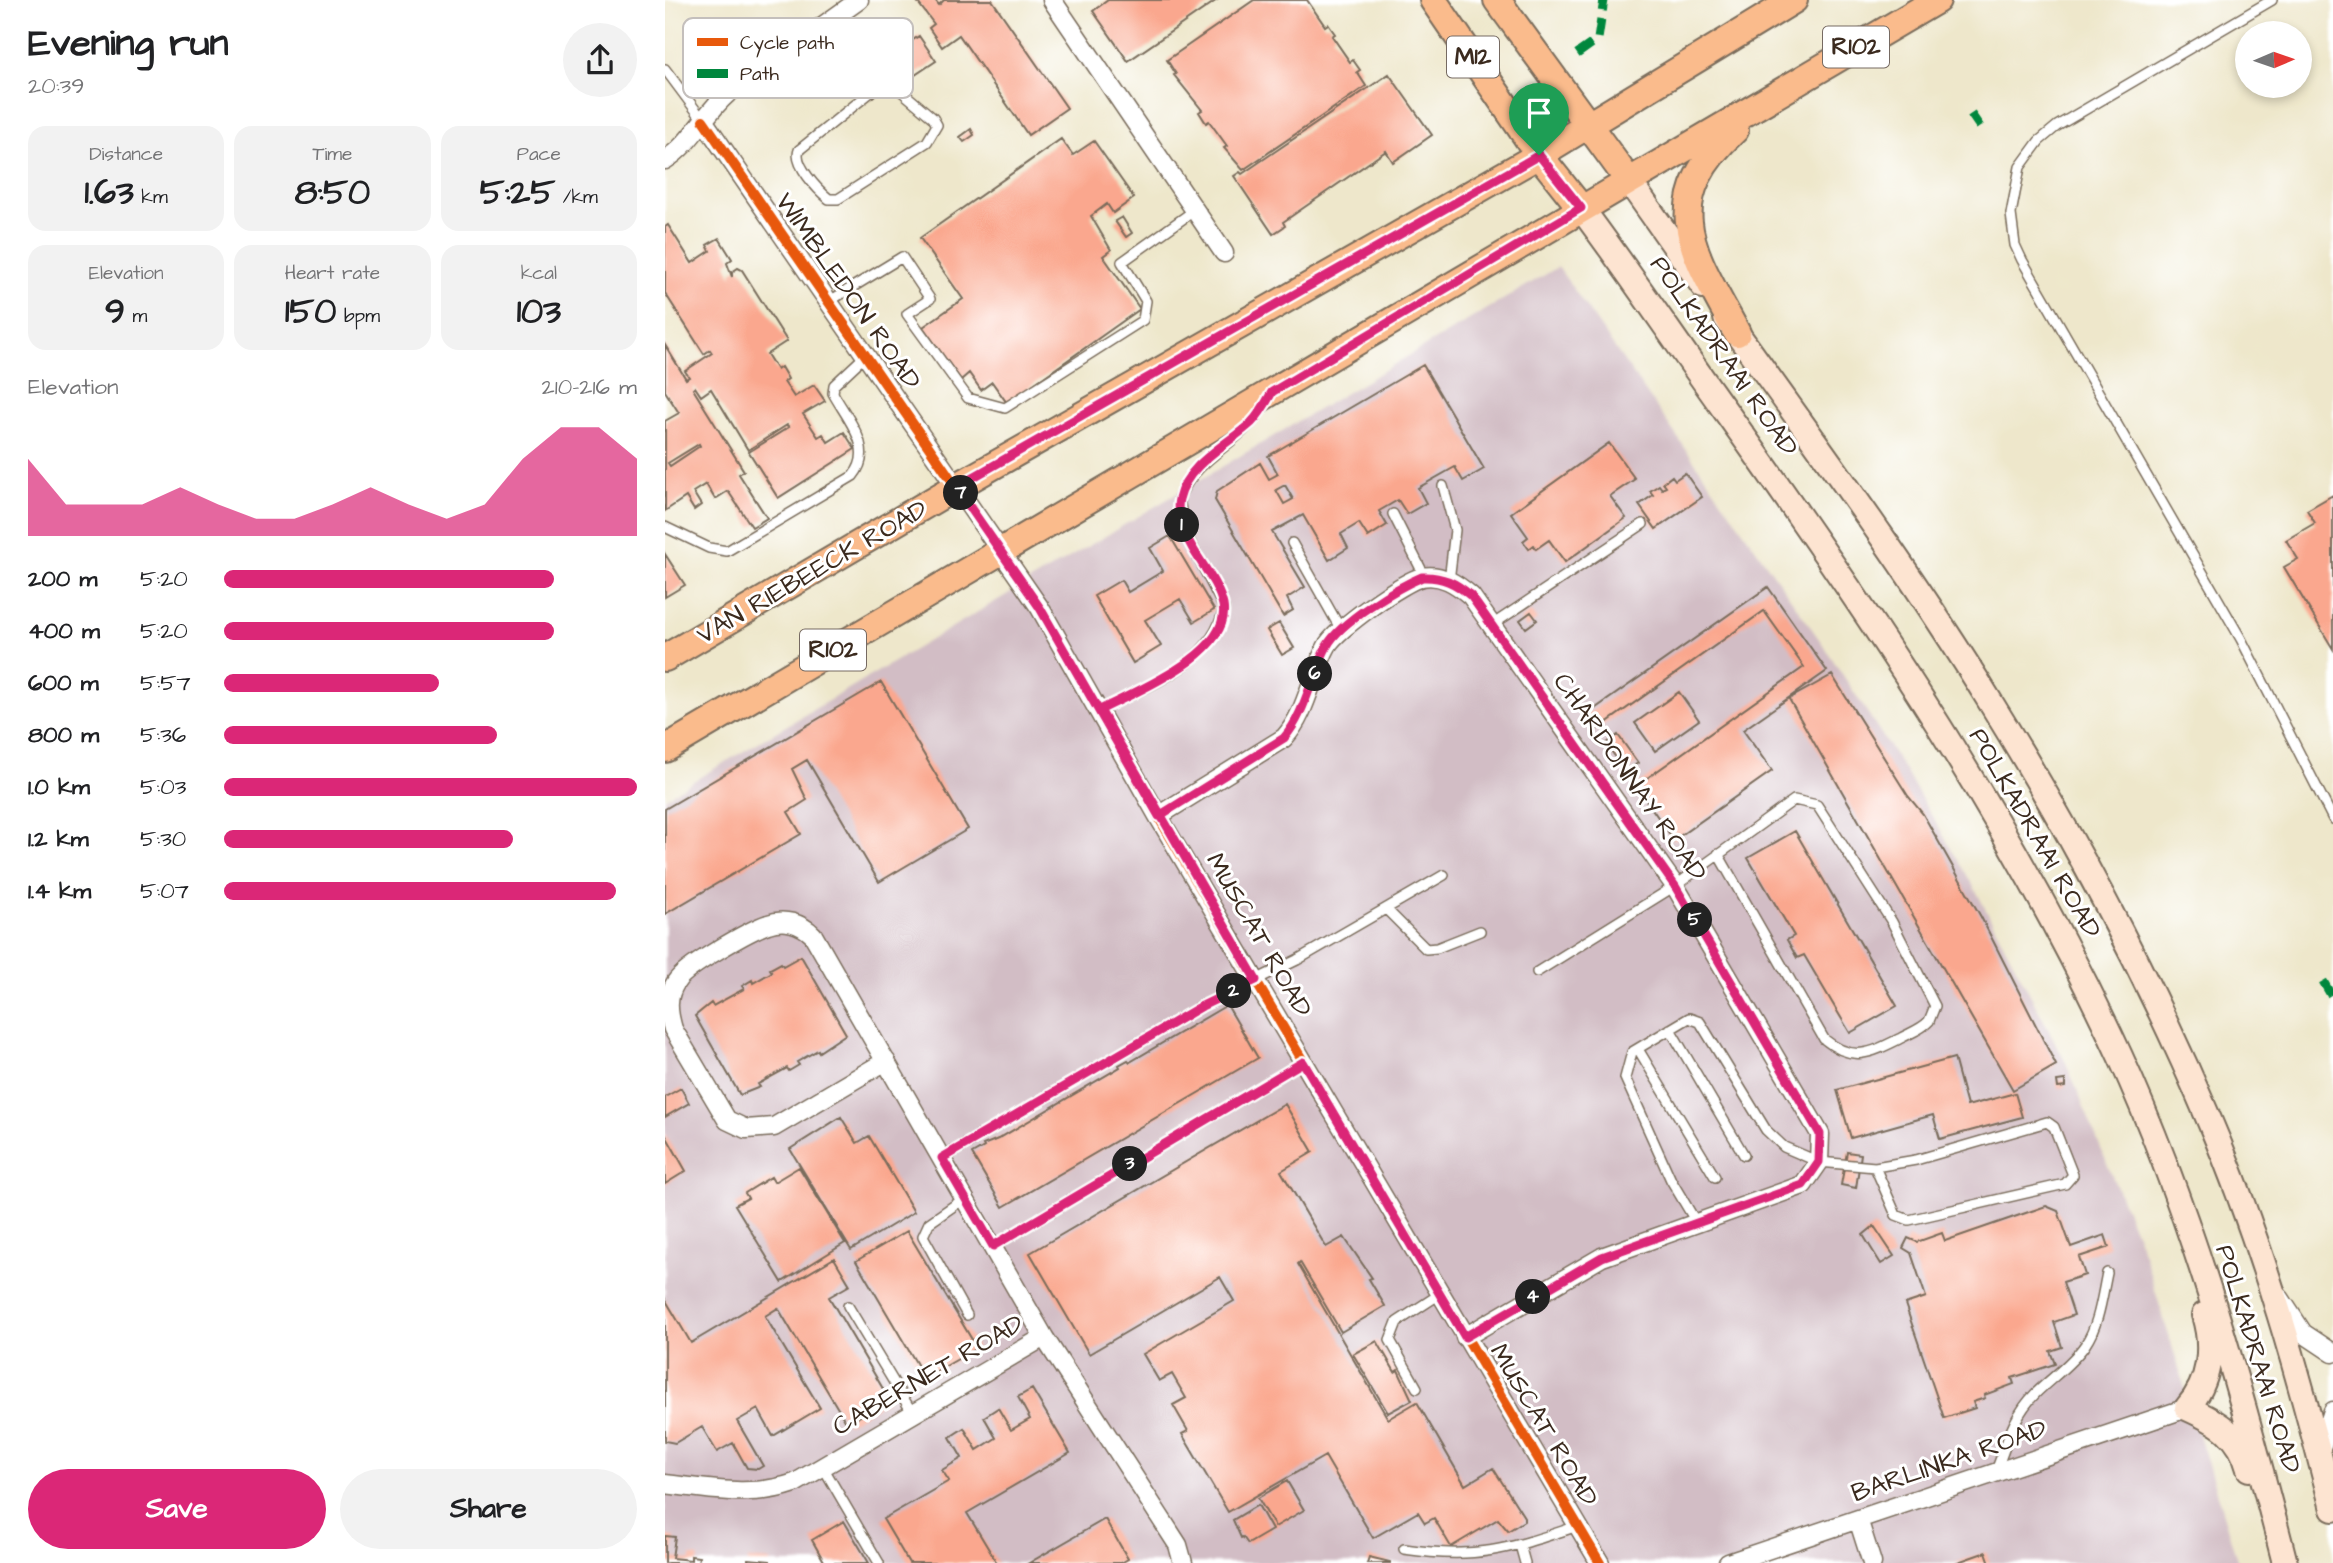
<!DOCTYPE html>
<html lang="en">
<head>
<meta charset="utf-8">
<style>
  :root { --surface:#fff; --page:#f2f2f2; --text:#202124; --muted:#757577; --accent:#db2777 }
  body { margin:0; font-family:"Architects Daughter",sans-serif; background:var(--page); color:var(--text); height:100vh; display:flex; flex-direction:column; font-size:26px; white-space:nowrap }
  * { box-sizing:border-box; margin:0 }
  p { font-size:23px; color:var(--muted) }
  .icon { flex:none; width:38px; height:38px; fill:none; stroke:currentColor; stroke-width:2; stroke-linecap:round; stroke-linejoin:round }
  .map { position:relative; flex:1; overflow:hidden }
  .drawer { display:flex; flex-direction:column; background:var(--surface); width:665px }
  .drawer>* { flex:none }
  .needle { width:46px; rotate:88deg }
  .tools { position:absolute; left:1570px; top:21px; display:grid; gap:14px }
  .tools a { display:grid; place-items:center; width:77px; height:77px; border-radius:50%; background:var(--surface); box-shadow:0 4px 10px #0003; font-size:35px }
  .pin { position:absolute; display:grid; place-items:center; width:60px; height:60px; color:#fff; margin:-72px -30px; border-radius:50% 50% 50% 0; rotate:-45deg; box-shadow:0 0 7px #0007 }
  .pin .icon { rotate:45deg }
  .km { position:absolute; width:35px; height:35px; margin:-18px; border-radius:50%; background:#222; color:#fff; font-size:19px; line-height:35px; text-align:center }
  .round { display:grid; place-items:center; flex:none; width:74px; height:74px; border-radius:37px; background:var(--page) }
  .head { display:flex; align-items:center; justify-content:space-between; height:119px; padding:0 28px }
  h1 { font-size:38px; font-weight:700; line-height:52px }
  .metrics { display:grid; grid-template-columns:repeat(3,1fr); gap:10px; height:119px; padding:7px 28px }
  .metrics div { display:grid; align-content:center; border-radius:18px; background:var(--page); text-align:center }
  .metrics b { font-size:35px; font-weight:700 }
  .metrics small { font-size:19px; font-weight:400 }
  .metrics p { font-size:19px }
  .chart { height:196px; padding:14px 28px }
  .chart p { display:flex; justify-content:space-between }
  .chart svg { width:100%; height:126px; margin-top:7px; fill:var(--accent); opacity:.7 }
  .cta { display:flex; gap:14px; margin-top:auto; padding:14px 28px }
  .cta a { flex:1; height:80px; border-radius:42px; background:var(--accent); color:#fff; font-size:28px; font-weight:700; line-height:80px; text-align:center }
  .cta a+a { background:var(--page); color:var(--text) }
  ul { padding:0 28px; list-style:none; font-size:23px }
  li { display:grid; grid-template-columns:112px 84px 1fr; align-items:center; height:52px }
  li i { height:18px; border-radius:9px; background:var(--accent) }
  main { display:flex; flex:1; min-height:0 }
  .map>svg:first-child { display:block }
  .industrial { fill:#d2bdc5 }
  .building { fill:#faa78e; fill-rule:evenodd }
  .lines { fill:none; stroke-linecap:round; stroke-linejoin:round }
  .service-casing { stroke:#7a6c5b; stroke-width:12 }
  .minor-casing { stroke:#7a6c5b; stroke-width:21 }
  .secondary-casing { stroke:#7a6c5b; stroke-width:28 }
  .primary-casing { stroke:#7a6c5b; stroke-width:30 }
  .service { stroke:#fff; stroke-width:9 }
  .minor { stroke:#fff; stroke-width:18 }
  .secondary { stroke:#fde4d1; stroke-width:24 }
  .primary { stroke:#fabb8c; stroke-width:26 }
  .quiet { stroke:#00873e; stroke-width:9; stroke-dasharray:18 9; stroke-linecap:butt }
  .cycleway-casing { stroke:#fff; stroke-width:15 }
  .cycleway { stroke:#e8590c; stroke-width:10 }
  .route-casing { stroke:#fff; stroke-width:14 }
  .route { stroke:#db2777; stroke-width:9 }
  .labels { text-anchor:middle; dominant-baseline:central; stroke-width:6; stroke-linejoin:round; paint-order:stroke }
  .shield { fill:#fff; stroke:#766a62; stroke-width:2 }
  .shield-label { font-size:24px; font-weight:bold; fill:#3b2a1e }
  .street-label { font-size:26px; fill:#3b2a1e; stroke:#fff }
  .key { fill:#fff; stroke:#c4bfbc; stroke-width:2 }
  .key-label { font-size:19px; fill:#3b2a1e }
</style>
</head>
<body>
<main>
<section class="drawer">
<div class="head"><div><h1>Evening run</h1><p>20:39</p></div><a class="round"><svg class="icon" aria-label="share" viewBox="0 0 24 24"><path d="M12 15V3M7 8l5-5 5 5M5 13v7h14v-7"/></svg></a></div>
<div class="metrics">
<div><p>Distance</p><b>1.63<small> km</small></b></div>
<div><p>Time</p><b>8:50</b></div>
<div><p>Pace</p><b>5:25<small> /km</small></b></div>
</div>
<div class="metrics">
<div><p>Elevation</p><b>9<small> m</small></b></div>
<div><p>Heart rate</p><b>150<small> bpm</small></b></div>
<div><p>kcal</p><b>103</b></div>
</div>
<div class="chart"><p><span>Elevation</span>210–216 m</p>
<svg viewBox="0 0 160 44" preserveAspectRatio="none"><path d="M0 44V17L10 33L20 33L30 33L40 27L50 33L60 38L70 38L80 33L90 27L100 33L110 38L120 33L130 17L140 6L150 6L160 17V44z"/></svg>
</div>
<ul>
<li><b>200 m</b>5:20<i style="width:80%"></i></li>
<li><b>400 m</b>5:20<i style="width:80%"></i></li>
<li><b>600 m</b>5:57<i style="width:52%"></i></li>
<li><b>800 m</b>5:36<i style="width:66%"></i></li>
<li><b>1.0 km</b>5:03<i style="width:100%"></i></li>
<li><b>1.2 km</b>5:30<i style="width:70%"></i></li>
<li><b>1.4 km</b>5:07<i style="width:95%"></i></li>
</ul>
<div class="cta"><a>Save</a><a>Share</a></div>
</section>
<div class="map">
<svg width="1668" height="1563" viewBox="0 0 1668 1563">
  <rect width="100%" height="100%" fill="#fff"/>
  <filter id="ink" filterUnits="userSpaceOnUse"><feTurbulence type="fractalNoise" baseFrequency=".0143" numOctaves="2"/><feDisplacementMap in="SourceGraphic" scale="14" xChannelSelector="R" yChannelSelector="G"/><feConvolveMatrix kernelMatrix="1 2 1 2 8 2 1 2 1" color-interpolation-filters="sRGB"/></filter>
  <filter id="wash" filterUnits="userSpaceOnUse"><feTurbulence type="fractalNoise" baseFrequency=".00686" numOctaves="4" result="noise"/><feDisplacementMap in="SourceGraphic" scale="28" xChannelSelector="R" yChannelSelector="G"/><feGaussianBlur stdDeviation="1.57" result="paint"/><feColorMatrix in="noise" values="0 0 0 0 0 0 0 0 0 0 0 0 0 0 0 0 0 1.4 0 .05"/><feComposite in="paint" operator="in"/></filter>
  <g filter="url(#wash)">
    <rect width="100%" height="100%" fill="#eee7cb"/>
    <path class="industrial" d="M 893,267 L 1159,646 L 1237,766 L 1309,887 L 1401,1063 L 1479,1254 L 1573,1563 L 0,1563 L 0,798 Z"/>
    <g id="blocks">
      <path class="building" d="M 251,0 L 270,0 L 274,5 L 279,0 L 327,0 L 402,108 L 363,135 L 294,35 L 277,47 L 264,28 L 269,24 Z
        M 443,0 L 552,0 L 463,61 L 428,11 Z
        M 589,0 L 642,0 L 660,26 L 663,24 L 670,34 L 667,36 L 685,62 L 688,60 L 695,70 L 692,72 L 701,86 L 578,170 L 559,148 L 562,146 L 544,121 L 541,123 L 534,112 L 537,110 L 509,75 L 511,74 L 502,60 Z
        M 254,36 L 271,61 L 235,85 L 218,60 Z
        M 724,74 L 767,135 L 728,162 L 721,151 L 618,222 L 620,226 L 608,234 L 569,176 L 575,172 L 577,174 Z
        M 306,129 L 309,135 L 299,142 L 295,137 Z
        M 396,139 L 408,155 L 429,141 L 469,198 L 448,213 L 442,204 L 426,216 L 446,250 L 438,256 L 475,309 L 342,403 L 327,382 L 316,390 L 304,373 L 296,380 L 258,327 L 298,299 L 255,238 Z
        M 457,217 L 467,233 L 461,237 L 450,221 Z
        M 3,225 L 27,263 L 45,251 L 42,245 L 54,238 L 67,259 L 62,263 L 67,277 L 67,272 L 73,268 L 77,270 L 122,341 L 102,354 L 112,370 L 116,367 L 123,379 L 119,382 L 129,397 L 149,385 L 160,401 L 138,414 L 153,437 L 158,434 L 163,442 L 179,432 L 190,449 L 113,498 L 84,452 L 124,427 L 122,425 L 83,450 L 46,389 L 36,396 L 30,387 L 28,389 L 79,471 L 74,474 L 102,518 L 87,527 L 63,491 L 50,499 L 41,484 L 28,492 L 36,505 L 29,510 L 21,497 L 0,511 L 0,421 L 14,413 L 0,391 L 0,345 L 21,379 L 24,377 L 20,371 L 47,353 L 45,350 L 39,354 L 0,293 L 0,227 ZM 34,444 L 35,446 L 5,466 L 3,463 Z
        M 758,365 L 819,469 L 798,481 L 790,467 L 753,488 L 761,503 L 742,514 L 733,500 L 714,511 L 722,525 L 703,537 L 694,523 L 676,534 L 683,548 L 664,560 L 638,515 L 607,532 L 640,587 L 622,598 L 628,610 L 618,616 L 550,500 L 552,491 L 595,463 L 604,479 L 613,474 L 603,456 ZM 620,485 L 628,499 L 619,504 L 611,490 Z
        M 944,443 L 970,479 L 945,496 L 961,518 L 900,562 L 884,540 L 871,549 L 869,545 L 864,549 L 858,541 L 863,537 L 846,513 Z
        M 1020,473 L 1037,497 L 991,529 L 974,505 L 988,495 L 985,491 L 994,485 L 997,489 L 1001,487 L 998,483 L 1007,476 L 1010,480 Z
        M 1668,495 L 1668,649 L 1619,567 L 1633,559 L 1621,540 L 1650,523 L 1642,510 Z
        M 505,536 L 549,610 L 529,622 L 515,599 L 480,620 L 496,646 L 468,663 L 429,596 L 456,580 L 463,592 L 498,571 L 485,548 Z
        M 0,554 L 20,585 L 0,597 Z
        M 1103,587 L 1162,671 L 1078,730 L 1107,771 L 1009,840 L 971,786 L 1139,667 L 1099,611 L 931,730 L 921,715 Z
        M 866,612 L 872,620 L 861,628 L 855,620 Z
        M 614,623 L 629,648 L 617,655 L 602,630 Z
        M 1167,675 L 1243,796 L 1258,814 L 1316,917 L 1391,1065 L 1348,1090 L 1124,699 Z
        M 216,682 L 303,829 L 214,882 L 142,760 L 127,769 L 142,800 L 123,812 L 136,834 L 0,914 L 0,809 Z
        M 1014,692 L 1034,720 L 990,751 L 970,723 Z
        M 953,735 L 973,763 L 961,771 L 941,744 Z
        M 1130,831 L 1232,1006 L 1185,1033 L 1139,955 L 1132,958 L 1122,940 L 1129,936 L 1083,858 Z
        M 136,956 L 181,1034 L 154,1052 L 153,1050 L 132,1062 L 134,1065 L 124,1071 L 122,1068 L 93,1084 L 95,1087 L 75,1095 L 30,1016 L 46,1003 L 48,1006 L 79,989 L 77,986 L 87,980 L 88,983 L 107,972 L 105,969 L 116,963 L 118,966 Z
        M 562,1005 L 593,1058 L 338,1207 L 307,1154 L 319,1147 L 318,1145 L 333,1139 L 455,1067 L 454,1065 L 463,1060 L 465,1062 Z
        M 1289,1058 L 1302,1106 L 1350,1093 L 1357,1117 L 1275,1139 L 1268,1115 L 1186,1138 L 1172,1090 Z
        M 1400,1080 L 1400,1087 L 1393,1088 L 1392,1081 Z
        M 16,1088 L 24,1103 L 0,1117 L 0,1097 Z
        M 620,1104 L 648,1152 L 616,1171 L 661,1247 L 679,1237 L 707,1278 L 704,1279 L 720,1306 L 676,1332 L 635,1262 L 633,1264 L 723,1419 L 752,1402 L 800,1485 L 828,1468 L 859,1517 L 859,1521 L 843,1531 L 833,1519 L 786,1547 L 769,1518 L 760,1523 L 753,1512 L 708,1538 L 660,1456 L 563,1512 L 517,1434 L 523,1431 L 508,1405 L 521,1398 L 507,1374 L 494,1381 L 478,1354 L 569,1301 L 555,1277 L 424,1354 L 365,1253 Z
        M 176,1117 L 192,1143 L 204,1136 L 249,1212 L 186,1250 L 125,1149 Z
        M 0,1134 L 21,1171 L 0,1184 Z
        M 1182,1152 L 1196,1154 L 1191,1188 L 1176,1185 Z
        M 134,1167 L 180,1243 L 117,1282 L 70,1205 L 83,1198 L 80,1193 L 106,1177 L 109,1182 Z
        M 1381,1206 L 1393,1211 L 1406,1247 L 1440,1235 L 1444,1247 L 1414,1257 L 1420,1275 L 1398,1282 L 1409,1315 L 1389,1322 L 1397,1347 L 1385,1351 L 1390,1364 L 1347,1378 L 1349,1384 L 1319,1395 L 1320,1398 L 1308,1402 L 1310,1408 L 1279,1418 L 1240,1304 L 1261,1297 L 1246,1253 L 1238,1248 L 1243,1238 L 1252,1242 L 1277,1233 L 1280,1241 Z
        M 1209,1226 L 1229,1256 L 1216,1264 L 1198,1235 Z
        M 242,1231 L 312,1348 L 260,1378 L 191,1261 Z
        M 169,1258 L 185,1285 L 164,1297 L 224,1399 L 182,1424 L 113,1308 L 100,1316 L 155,1408 L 108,1436 L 93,1409 L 72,1421 L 98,1466 L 93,1469 L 82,1468 L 68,1443 L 52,1452 L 37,1427 L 10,1443 L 0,1441 L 0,1299 L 26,1343 Z
        M 712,1341 L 730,1372 L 733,1370 L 747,1400 L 723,1413 L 688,1354 Z
        M 367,1389 L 405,1453 L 302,1513 L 332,1563 L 244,1563 L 218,1519 L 284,1481 L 277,1470 L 297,1458 L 285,1437 L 299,1428 L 312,1450 L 331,1438 L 319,1417 L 333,1408 L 346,1430 L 365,1419 L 353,1397 Z
        M 622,1481 L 639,1510 L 610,1527 L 593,1498 Z
        M 593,1505 L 607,1530 L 583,1544 L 578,1537 L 576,1538 L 568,1520 Z
        M 440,1519 L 463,1559 L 456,1563 L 364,1563 Z
        M 179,1521 L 204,1563 L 160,1563 L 147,1540 Z
        M 0,1536 L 10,1537 L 7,1558 L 26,1560 L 26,1556 L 34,1557 L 33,1563 L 0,1563 Z
        M 1321,1552 L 1325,1563 L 1290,1563 Z
        M 704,1557 L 725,1562 L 725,1563 L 702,1563 Z
        M 83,1559 L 105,1561 L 105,1563 L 83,1563 Z"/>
    </g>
  </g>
  <g filter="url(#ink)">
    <use href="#blocks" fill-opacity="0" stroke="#7a6c5b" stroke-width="2"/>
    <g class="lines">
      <defs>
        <path id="service" d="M 1607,0 L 1392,126 L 1374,141 L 1355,167 L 1346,214 L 1350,245 L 1357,260 L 1576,639 L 1668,819
          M 168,18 L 222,79 L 268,118 L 272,125 L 262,142 L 173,199 L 164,199 C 153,190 128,164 134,150 L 222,79
          M 0,69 L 38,120
          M 163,302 L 237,257 L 265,299 L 242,314 L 303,398 L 340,408 L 478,320 L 481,301 L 457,262 L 530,210
          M 778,486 L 790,530 L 784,581
          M 728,514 L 760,577
          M 0,527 L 44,548 L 62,551 L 188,476 C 211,449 182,419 168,393 L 169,385 L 200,356
          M 627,543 L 675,628
          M 827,625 L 978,524
          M 435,710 C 482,685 547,666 559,608 L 519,530 L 514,498 C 533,454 577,444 599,405
          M 721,909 L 761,949 L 772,948 L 815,931
          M 872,972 L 1010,886 L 1129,800 L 1152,805 L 1227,922 L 1270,1006 L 1264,1021 C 1257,1029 1245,1033 1236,1038 C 1206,1053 1188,1063 1159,1039 L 1053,854
          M 1005,1029 L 1079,1155
          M 973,1049 L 1050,1177
          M 277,1158 L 537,1006 L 632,960 L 779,875
          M 300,1198 L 264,1223 L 258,1236 L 302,1315
          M 1031,1222 L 1006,1180 L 960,1078 L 967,1052 L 1024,1018 L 1035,1022 L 1101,1130 L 1119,1147 L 1154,1162 L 1210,1167 L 1251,1160 L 1382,1122 L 1389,1127 L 1408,1175 L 1400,1184 L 1244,1220 L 1231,1215 L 1210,1167
          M 328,1246 L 638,1062
          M 183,1306 L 248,1414
          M 752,1388 L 725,1340 L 732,1322 L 775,1294
          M 158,1467 L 214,1563
          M 1331,1471 C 1342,1443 1348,1416 1370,1394 C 1386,1378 1407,1364 1420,1345 C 1434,1325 1437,1296 1442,1273
          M 855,1545 L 860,1563
          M 739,1549 C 813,1560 843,1549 913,1526"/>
        <path id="minor" d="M 387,0 L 559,253
          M 38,120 L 375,608 L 493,816 L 935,1563
          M 0,160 C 26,144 39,114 62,94 L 194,0
          M 493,816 L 619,738 C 642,713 646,675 662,646 C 671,629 739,581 757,577 C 776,573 792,584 806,596 L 1010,886 L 1155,1134 L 1154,1162 L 1138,1185 L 937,1257 L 800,1337
          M 221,1061 L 109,1127 L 81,1129 L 62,1120 L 8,1029 C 3,1012 1,997 11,982 C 20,967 85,930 103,924 C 119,918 136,923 148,935 L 379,1337
          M 1615,1298 L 1638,1333 L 1668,1353
          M 1654,1454 L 1668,1411
          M 0,1484 C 45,1489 87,1498 130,1483 L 379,1337 L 513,1545 L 518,1563
          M 1193,1519 L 1207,1563
          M 1063,1563 L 1522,1408"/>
        <path id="secondary" d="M 964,181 L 1038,286
          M 916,208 C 967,276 1014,347 1064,416 C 1209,620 1350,828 1455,1056 C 1529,1218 1576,1391 1620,1563
          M 1061,318 C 1152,445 1245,571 1326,703 C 1409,837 1484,978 1545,1122 C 1598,1246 1635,1379 1668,1509
          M 1539,1315 C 1549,1348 1545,1382 1522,1408 C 1553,1422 1575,1434 1584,1469"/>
        <path id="primary" d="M 768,0 L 874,155 L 916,208
          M 832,0 L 964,181
          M 1070,130 C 989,204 1030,254 1072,333
          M 0,658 L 291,487 L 874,155 L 1129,0
          M 0,749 L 1272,0"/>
      </defs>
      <use href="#service" class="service-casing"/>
      <use href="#minor" class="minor-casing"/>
      <use href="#secondary" class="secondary-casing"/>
      <use href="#primary" class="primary-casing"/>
      <use href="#service" class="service"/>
      <use href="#minor" class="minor"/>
      <use href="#secondary" class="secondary"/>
      <use href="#primary" class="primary"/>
      <path class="quiet" d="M 912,54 L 933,39 L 939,0
        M 1306,114 L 1315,127
        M 1658,981 L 1666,995"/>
      <defs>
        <path id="cycleway" d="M 38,120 L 375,608 L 493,816 L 935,1563
          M 493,816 L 619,738 C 642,713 646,675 662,646 C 671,629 739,581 757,577 C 776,573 792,584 806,596 L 1010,886 L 1155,1134 L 1154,1162 L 1138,1185 L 937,1257 L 800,1337"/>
      </defs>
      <use href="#cycleway" class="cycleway-casing"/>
      <use href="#cycleway" class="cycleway"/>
    </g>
  </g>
  <g class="lines" filter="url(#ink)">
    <defs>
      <path id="route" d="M 874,155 L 916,208 L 607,392 C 601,403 595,414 586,423 C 562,445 522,464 514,499 C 510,515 520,535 528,549 C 538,566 554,586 558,605 C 567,654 469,692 435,710 L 591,980 L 537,1006 L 277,1158 L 328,1246 L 638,1062 L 800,1337 L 937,1257 L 1138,1185 L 1154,1162 L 1155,1134 L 1010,886 L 806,596 C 791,583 777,576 757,577 C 731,588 675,622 662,646 C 646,675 641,713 619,738 L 494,816 L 375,608 L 291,487 L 874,155"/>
    </defs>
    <use href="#route" class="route-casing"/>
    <use href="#route" class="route"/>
  </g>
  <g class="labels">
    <g class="shield">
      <rect x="1158" y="26.5" width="66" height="41" rx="5"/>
      <rect x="782" y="36.5" width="52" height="41" rx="5"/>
      <rect x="135" y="629.5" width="66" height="41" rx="5"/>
    </g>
    <g class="shield-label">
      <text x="1191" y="47">R102</text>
      <text x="808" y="57">M12</text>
      <text x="168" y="650">R102</text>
    </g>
    <g class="street-label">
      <text transform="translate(183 291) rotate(55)">WIMBLEDON ROAD</text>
      <text transform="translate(1059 356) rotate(55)">POLKADRAAI ROAD</text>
      <text transform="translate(147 572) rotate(-30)">VAN RIEBEECK ROAD</text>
      <text transform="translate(965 777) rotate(55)">CHARDONNAY ROAD</text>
      <text transform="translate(1370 833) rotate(60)">POLKADRAAI ROAD</text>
      <text transform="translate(594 935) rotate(60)">MUSCAT ROAD</text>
      <text transform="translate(1593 1359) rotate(73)">POLKADRAAI ROAD</text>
      <text transform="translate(263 1375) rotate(-30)">CABERNET ROAD</text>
      <text transform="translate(879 1425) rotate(59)">MUSCAT ROAD</text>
      <text transform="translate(1284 1461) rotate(-19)">BARLINKA ROAD</text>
    </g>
  </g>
  <rect x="18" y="18" width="230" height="80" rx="10" class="key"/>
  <rect x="32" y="38" width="31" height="8" fill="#e8590c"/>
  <rect x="32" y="69" width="31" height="9" fill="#00873e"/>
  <g class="key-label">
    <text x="75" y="49">Cycle path</text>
    <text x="75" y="80">Path</text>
  </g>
</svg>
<div class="tools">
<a><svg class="needle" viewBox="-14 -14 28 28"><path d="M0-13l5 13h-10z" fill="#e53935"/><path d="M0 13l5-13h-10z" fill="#757577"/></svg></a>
</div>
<div class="pin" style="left:874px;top:155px;background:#1e9e55"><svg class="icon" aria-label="arrive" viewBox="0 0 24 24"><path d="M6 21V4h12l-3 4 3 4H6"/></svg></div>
<b class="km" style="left:517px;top:525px">1</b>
<b class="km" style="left:569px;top:991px">2</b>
<b class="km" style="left:465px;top:1164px">3</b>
<b class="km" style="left:868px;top:1297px">4</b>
<b class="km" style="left:1030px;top:920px">5</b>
<b class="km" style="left:650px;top:674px">6</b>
<b class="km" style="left:296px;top:493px">7</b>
</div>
</main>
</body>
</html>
